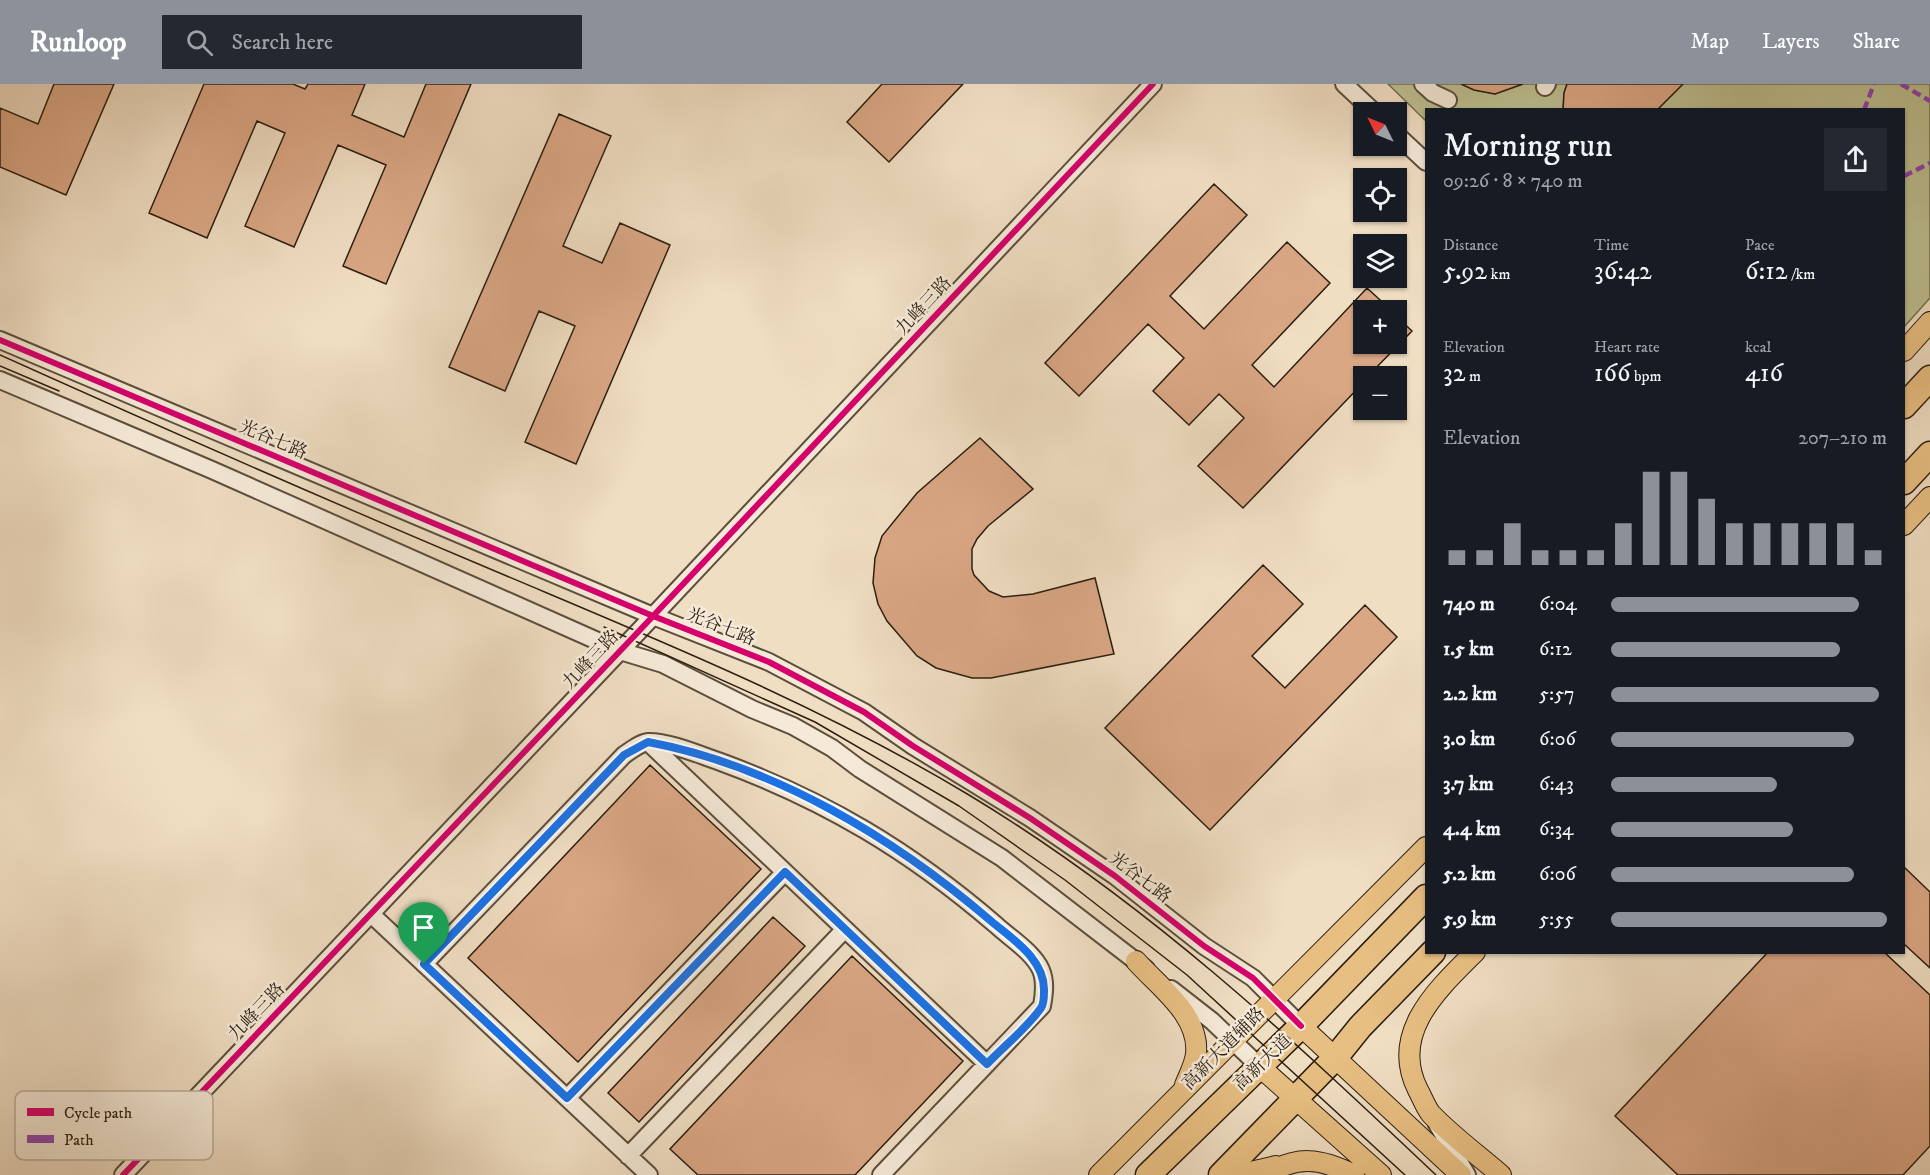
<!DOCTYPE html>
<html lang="en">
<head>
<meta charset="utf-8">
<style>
  :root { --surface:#171b24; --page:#242831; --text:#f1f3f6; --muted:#9ea1a6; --accent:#8c9099 }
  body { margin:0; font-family:"IM FELL DW Pica","Noto Serif SC",serif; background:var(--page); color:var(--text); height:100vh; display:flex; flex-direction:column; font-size:22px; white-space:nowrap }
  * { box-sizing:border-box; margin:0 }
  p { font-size:20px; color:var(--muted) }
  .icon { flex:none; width:33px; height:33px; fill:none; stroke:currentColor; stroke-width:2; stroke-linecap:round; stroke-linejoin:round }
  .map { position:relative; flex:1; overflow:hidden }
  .details { position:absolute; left:1425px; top:24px; width:480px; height:846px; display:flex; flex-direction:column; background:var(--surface); border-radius:0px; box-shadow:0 2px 4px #0004 }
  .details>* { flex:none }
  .needle { width:39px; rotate:313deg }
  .tools { position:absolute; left:1353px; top:18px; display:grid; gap:12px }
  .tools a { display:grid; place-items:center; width:54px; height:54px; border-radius:0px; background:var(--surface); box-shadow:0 2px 4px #0004; font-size:30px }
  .pin { position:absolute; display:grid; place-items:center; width:51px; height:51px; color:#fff; margin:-62px -26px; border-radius:50% 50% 50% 0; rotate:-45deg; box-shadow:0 0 6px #0007 }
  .pin .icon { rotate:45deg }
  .round { display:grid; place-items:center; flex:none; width:63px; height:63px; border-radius:0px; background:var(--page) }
  .head { display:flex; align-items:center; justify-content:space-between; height:102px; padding:0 18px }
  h1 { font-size:33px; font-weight:600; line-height:45px }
  .stats { display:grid; grid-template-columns:repeat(3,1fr); gap:9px; height:102px; padding:6px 18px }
  .stats div { display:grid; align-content:center }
  .stats b { font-size:26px; font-weight:600 }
  .stats small { font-size:16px; font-weight:400 }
  .stats p { font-size:16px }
  .chart { height:168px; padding:12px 18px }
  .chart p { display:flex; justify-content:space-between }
  .chart svg { width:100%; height:108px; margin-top:6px; stroke:var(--accent); stroke-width:6 }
  ul { padding:0 18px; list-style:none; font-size:20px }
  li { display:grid; grid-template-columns:96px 72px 1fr; align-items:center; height:45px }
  li i { height:15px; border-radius:8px; background:var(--accent) }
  header { display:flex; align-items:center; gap:36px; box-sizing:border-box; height:84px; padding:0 30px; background:var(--accent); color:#fff }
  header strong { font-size:28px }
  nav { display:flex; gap:33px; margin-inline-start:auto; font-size:21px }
  .search { width:420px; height:54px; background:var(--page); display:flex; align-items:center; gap:15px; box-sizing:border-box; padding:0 21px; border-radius:0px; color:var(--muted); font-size:22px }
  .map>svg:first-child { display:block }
  .green { fill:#bdc092; stroke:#746f51; stroke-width:1.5 }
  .building { fill:#daa785; stroke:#2b1e10; stroke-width:1.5 }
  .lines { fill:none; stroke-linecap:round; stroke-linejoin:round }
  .minor-casing { stroke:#5c4e3d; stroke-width:20 }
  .major-casing { stroke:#2b1e10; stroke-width:22 }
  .highway-casing { stroke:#2b1e10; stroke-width:27 }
  .minor { stroke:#f5ead8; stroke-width:16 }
  .major { stroke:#e8bf82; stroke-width:20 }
  .highway { stroke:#e8bf82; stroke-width:24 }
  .tram { stroke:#2b1e10; stroke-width:1.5 }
  .quiet { stroke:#8e44ad; stroke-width:4.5; stroke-dasharray:9 4.5; stroke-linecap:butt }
  .cycleway-casing { stroke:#f5ead8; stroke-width:10 }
  .cycleway { stroke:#d6006c; stroke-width:6 }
  .route-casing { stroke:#fff; stroke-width:12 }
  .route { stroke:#1a73e8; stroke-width:8 }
  .labels { text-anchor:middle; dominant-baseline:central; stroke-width:5; stroke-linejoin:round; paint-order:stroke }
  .street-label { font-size:18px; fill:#2b1e10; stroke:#f5ead8 }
  .key { fill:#f5ead8; stroke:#b8ad9c; stroke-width:1.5 }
  .key-label { font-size:16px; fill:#2b1e10 }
</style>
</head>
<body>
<header>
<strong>Runloop</strong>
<div class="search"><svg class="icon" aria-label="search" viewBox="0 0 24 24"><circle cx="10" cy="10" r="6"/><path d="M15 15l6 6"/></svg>Search here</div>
<nav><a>Map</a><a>Layers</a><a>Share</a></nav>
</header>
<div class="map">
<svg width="1930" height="1091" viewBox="0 0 1930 1091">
  <rect width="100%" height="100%" fill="#f0dec3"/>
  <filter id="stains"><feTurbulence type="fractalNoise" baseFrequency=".00333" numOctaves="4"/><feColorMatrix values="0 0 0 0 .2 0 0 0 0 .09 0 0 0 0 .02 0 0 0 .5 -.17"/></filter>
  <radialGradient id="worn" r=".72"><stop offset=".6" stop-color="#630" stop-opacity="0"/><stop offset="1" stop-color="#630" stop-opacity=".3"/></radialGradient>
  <path class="green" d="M 1388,0 L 1461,0 L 1474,6 L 1495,10 L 1523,0 L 1567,0 L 1564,9 L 1563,25 L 1426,26 L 1426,37 Z
    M 1683,0 L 1930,0 L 1930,214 L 1904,243 L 1904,26 L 1657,26 Z"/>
  <path class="building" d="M 54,0 L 114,0 L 66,111 L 0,83 L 0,24 L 38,40 Z
    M 204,0 L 293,0 L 305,5 L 308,0 L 365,0 L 352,31 L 404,53 L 426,0 L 471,0 L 386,200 L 343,182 L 386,81 L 338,61 L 294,163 L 245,142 L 285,49 L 257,37 L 207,154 L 149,129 Z
    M 882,0 L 963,0 L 889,78 L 847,38 Z
    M 1461,0 L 1523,0 L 1495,10 L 1474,6 Z
    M 1567,0 L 1683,0 L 1657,26 L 1563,26 L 1564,9 Z
    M 559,30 L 611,52 L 563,162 L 602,179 L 620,139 L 670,161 L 576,380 L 525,358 L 575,242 L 539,227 L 505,307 L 449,283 Z
    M 1214,100 L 1247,131 L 1170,212 L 1204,245 L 1287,158 L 1330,199 L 1252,281 L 1274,303 L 1367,204 L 1391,226 L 1364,226 L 1364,260 L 1396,260 L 1396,232 L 1412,247 L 1368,292 L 1364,292 L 1364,298 L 1243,424 L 1198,382 L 1244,334 L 1219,310 L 1189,341 L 1153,307 L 1184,274 L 1148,240 L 1079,312 L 1045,279 Z
    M 980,354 L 1033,405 L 988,442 L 977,455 L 972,465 L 972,485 L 974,491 L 989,507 L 1003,513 L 1033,510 L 1095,494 L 1114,570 L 991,594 L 972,594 L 936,584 L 917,572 L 887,537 L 878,520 L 873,499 L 875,474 L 882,452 L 917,409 Z
    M 1263,481 L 1303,520 L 1252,572 L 1285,604 L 1365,521 L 1397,553 L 1210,746 L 1105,644 Z
    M 650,681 L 761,785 L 578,978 L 468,874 Z
    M 1904,783 L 1930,808 L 1930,884 L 1904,860 Z
    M 773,833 L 805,862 L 639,1038 L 608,1009 Z
    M 1768,868 L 1884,868 L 1930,911 L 1930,1062 L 1903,1091 L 1678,1091 L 1615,1032 Z
    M 852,872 L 963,977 L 855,1091 L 698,1091 L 670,1065 Z"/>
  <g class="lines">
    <defs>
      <path id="minor" d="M 1344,0 L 1374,28
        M 1423,0 L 1433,9 L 1448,16
        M 1545,3 L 1547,0
        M 1396,50 L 1426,78
        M 0,256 L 653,532 L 769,578 L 864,628 L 913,662 L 1030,734 L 1115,792 L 1204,862 L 1253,894 L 1301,942
        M 0,296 L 212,386 L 620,567 L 663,580 L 752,625 L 793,642 L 832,664 L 860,685 L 1002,774 L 1146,885
        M 649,659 L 987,980
        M 371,830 L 649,1091
        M 424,880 L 624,671 C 631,666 640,659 648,658 C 667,657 700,671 718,677 C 825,716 910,767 996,841 C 1010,854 1033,868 1041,886 C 1046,898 1044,911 1042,922 L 881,1091
        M 1171,905 L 1212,937 L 1259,982
        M 567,1014 L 785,788
        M 1437,1040 L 1467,1091
        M 628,1072 L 845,845
        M 123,1091 L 639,547 L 1153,0"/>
      <path id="major" d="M 1904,267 L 1930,238
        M 1904,441 L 1930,413
        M 1475,868 C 1438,905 1389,949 1418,1006 C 1422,1013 1426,1024 1431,1030 C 1452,1052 1478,1071 1501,1091
        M 1136,877 C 1159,903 1200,931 1196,970 C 1195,980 1189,991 1185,1001
        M 1301,942 L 1461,1091
        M 1259,982 L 1381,1091
        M 1099,1091 L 1426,763
        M 1238,1091 L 1276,1082
        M 1265,1091 C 1297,1071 1321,1074 1354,1091"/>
      <path id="highway" d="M 1904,322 L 1930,294
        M 1904,398 L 1930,370
        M 1148,1091 L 1301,942 L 1426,813
        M 1221,1091 L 1335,974 L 1360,943 L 1433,868"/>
    </defs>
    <use href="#minor" class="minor-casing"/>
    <use href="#major" class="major-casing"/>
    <use href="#highway" class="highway-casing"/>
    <use href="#minor" class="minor"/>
    <use href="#major" class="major"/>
    <use href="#highway" class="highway"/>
    <path class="tram" d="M 0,271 C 158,342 317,412 476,479 C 643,550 813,617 969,711 C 1145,817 1288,951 1436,1091
      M 0,282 L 59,307
      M 604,543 L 815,638 L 959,722 L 1065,796 L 1187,891 L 1405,1091"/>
    <path class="quiet" d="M 1901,0 L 1930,17
      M 1864,26 L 1874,0
      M 1904,92 L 1930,79"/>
    <defs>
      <path id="cycleway" d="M 0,256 L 653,532 L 769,578 L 864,628 L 913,662 L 1030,734 L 1115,792 L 1204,862 L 1253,894 L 1301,942
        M 123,1091 L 639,547 L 1153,0"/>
    </defs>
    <use href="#cycleway" class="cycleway-casing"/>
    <use href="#cycleway" class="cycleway"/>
  </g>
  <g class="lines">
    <defs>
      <path id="route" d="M 648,658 C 775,682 894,754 991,837 C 1012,855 1045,875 1044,907 C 1044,912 1044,920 1041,924 C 1027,944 1004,962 987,980 L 785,788 L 567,1014 L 424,880 L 624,671 Z"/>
    </defs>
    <use href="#route" class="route-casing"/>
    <use href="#route" class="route"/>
  </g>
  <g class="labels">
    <g class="street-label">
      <text transform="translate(924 222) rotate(-47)">九峰三路</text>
      <text transform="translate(273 356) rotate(23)">光谷七路</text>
      <text transform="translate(721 543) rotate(22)">光谷七路</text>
      <text transform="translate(591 576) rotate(-47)">九峰三路</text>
      <text transform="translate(1140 794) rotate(37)">光谷七路</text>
      <text transform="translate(257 928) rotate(-46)">九峰三路</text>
      <text transform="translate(1224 965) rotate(-45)">高新大道辅路</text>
      <text transform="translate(1263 979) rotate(-44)">高新大道</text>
    </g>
  </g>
  <rect x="15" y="1007" width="198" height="69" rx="9" class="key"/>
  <rect x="27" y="1024" width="27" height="8" fill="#d6006c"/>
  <rect x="27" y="1051" width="27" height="8" fill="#8e44ad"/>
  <g class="key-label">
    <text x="64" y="1034">Cycle path</text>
    <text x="64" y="1061">Path</text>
  </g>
  <rect width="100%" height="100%" filter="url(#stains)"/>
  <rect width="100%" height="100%" fill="url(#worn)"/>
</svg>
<div class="tools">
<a><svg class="needle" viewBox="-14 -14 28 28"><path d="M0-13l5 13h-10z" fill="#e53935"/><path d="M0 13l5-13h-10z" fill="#9ea1a6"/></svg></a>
<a><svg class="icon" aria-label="locate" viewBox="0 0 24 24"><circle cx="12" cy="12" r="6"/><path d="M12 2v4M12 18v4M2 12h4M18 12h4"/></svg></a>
<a><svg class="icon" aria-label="layers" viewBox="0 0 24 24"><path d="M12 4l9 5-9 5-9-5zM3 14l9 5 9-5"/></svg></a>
<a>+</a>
<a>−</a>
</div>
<div class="pin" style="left:424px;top:880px;background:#1e9e55"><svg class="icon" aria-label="arrive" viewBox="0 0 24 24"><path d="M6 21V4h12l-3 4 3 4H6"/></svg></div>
<section class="details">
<div class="head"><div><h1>Morning run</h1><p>09:26 · 8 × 740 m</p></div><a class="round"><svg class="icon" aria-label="share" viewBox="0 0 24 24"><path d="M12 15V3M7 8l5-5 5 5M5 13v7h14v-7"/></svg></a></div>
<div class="stats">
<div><p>Distance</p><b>5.92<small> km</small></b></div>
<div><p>Time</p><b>36:42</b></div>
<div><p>Pace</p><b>6:12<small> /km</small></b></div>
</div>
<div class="stats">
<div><p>Elevation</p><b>32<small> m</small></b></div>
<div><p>Heart rate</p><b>166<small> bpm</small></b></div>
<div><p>kcal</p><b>416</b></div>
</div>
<div class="chart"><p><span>Elevation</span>207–210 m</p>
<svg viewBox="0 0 160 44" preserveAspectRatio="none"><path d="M5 44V38M15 44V38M25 44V27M35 44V38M45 44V38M55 44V38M65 44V27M75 44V6M85 44V6M95 44V17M105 44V27M115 44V27M125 44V27M135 44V27M145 44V27M155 44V38"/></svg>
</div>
<ul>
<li><b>740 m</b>6:04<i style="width:90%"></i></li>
<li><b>1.5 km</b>6:12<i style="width:83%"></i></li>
<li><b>2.2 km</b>5:57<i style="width:97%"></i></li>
<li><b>3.0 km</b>6:06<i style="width:88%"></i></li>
<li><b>3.7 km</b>6:43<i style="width:60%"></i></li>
<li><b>4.4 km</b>6:34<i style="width:66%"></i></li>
<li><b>5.2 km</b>6:06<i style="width:88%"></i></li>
<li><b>5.9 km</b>5:55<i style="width:100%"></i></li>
</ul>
</section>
</div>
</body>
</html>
